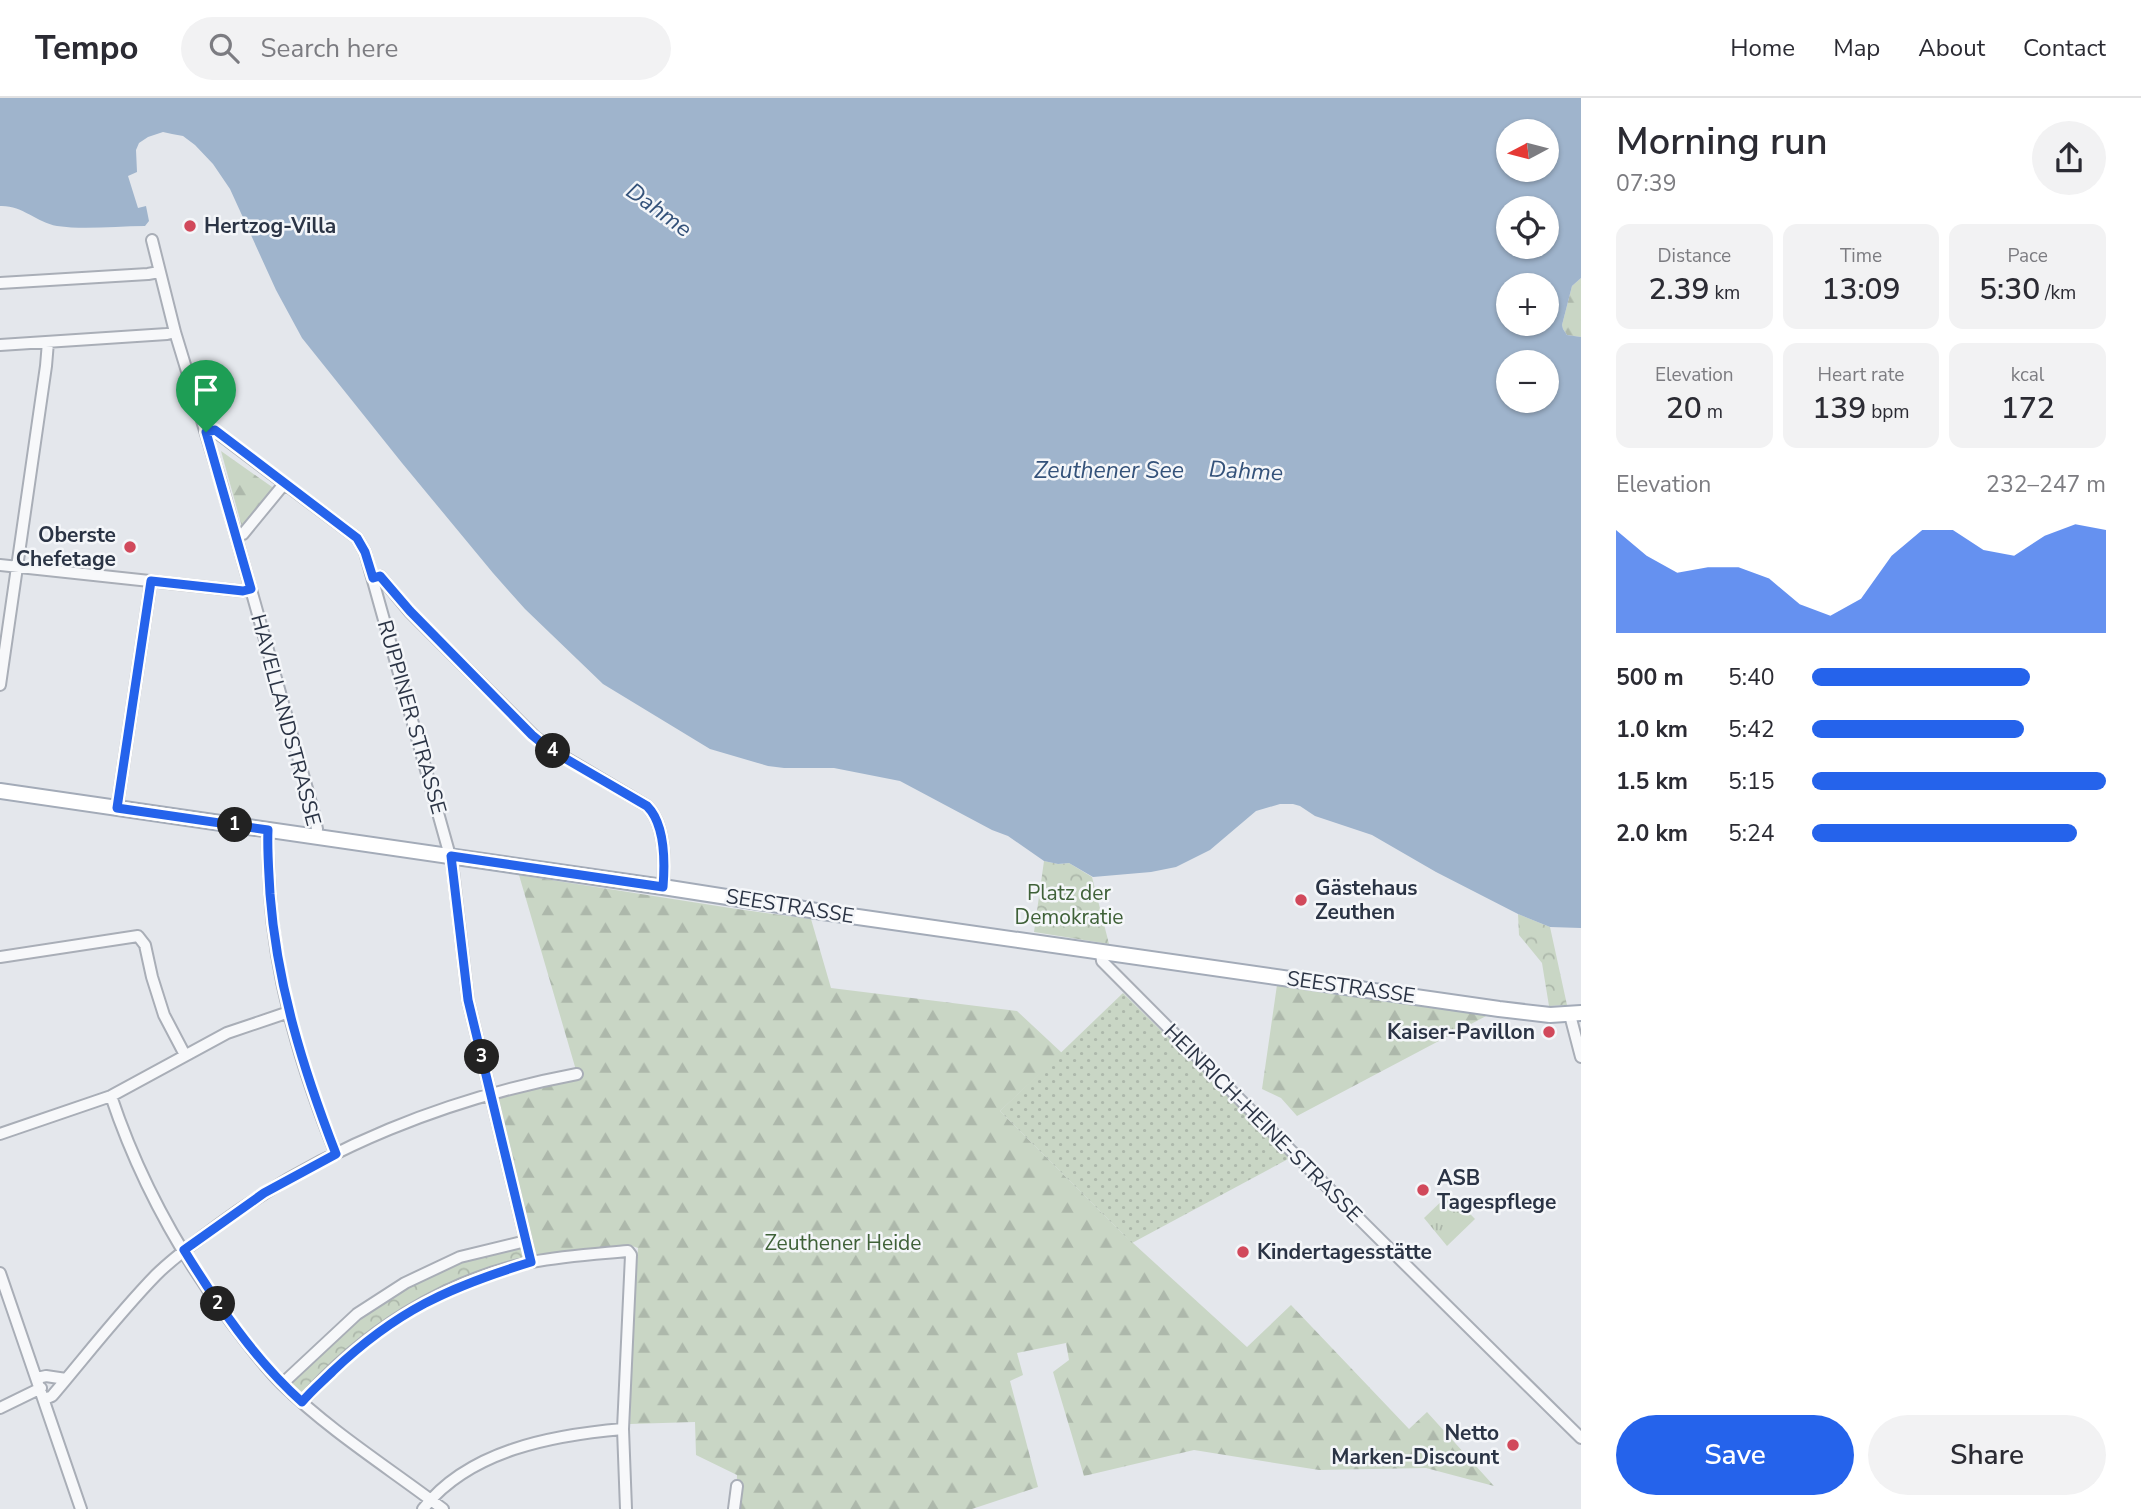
<!DOCTYPE html>
<html lang="en">
<head>
<meta charset="utf-8">
<style>
  :root { --surface:#fff; --page:#f2f2f3; --text:#2b2b33; --muted:#7c7c81; --line:#e1e1e2; --accent:#2563eb }
  body { margin:0; font-family:"Nunito Sans",sans-serif; background:var(--page); color:var(--text); height:100vh; display:flex; flex-direction:column; font-size:26px; white-space:nowrap }
  * { box-sizing:border-box; margin:0 }
  p { font-size:23px; color:var(--muted) }
  .icon { flex:none; width:38px; height:38px; fill:none; stroke:currentColor; stroke-width:2; stroke-linecap:round; stroke-linejoin:round }
  .map { position:relative; flex:1; overflow:hidden }
  .drawer { display:flex; flex-direction:column; background:var(--surface); width:560px }
  .drawer>* { flex:none }
  .needle { width:46px; rotate:263deg }
  .tools { position:absolute; left:1496px; top:21px; display:grid; gap:14px }
  .tools a { display:grid; place-items:center; width:63px; height:63px; border-radius:50%; background:var(--surface); box-shadow:0 2px 5px #0004; font-size:35px }
  .pin { position:absolute; display:grid; place-items:center; width:60px; height:60px; color:#fff; margin:-72px -30px; border-radius:50% 50% 50% 0; rotate:-45deg; box-shadow:0 0 7px #0007 }
  .pin .icon { rotate:45deg }
  .km { position:absolute; width:35px; height:35px; margin:-18px; border-radius:50%; background:#222; color:#fff; font-size:19px; line-height:35px; text-align:center }
  .round { display:grid; place-items:center; flex:none; width:74px; height:74px; border-radius:37px; background:var(--page) }
  .head { display:flex; align-items:center; justify-content:space-between; height:119px; padding:0 35px }
  h1 { font-size:38px; font-weight:600; line-height:52px }
  .metrics { display:grid; grid-template-columns:repeat(3,1fr); gap:10px; height:119px; padding:7px 35px }
  .metrics div { display:grid; align-content:center; border-radius:14px; background:var(--page); text-align:center }
  .metrics b { font-size:30px; font-weight:600 }
  .metrics small { font-size:19px; font-weight:400 }
  .metrics p { font-size:19px }
  .chart { height:196px; padding:14px 35px }
  .chart p { display:flex; justify-content:space-between }
  .chart svg { width:100%; height:126px; margin-top:7px; fill:var(--accent); opacity:.7 }
  .button { display:flex; gap:14px; margin-top:auto; padding:14px 35px }
  .button a { flex:1; height:80px; border-radius:42px; background:var(--accent); color:#fff; font-size:28px; font-weight:600; line-height:80px; text-align:center }
  .button a+a { background:var(--page); color:var(--text) }
  ul { padding:0 35px; list-style:none; font-size:23px }
  li { display:grid; grid-template-columns:112px 84px 1fr; align-items:center; height:52px }
  li i { height:18px; border-radius:9px; background:var(--accent) }
  header { display:flex; align-items:center; gap:42px; box-sizing:border-box; height:98px; padding:0 35px; background:var(--surface); border-bottom:2px solid var(--line) }
  header strong { font-size:33px }
  nav { display:flex; gap:38px; margin-inline-start:auto; font-size:24px }
  .search { width:490px; height:63px; background:var(--page); display:flex; align-items:center; gap:18px; box-sizing:border-box; padding:0 24px; border-radius:38px; color:var(--muted); font-size:26px }
  main { display:flex; flex:1; min-height:0 }
  .map>svg:first-child { display:block }
  .grass { fill:url(#grass-tufts) }
  .forest { fill:url(#forest-firs) }
  .park { fill:url(#park-crowns) }
  .garden { fill:url(#garden-dots) }
  .water { fill:#9fb4cc; fill-rule:evenodd }
  .lines { fill:none; stroke-linecap:round; stroke-linejoin:round }
  .minor-casing { stroke:#a9aeb7; stroke-width:14 }
  .major-casing { stroke:#a3abb8; stroke-width:18 }
  .minor { stroke:#f7f8fa; stroke-width:10 }
  .major { stroke:#fff; stroke-width:14 }
  .route-casing { stroke:#fff; stroke-width:14 }
  .route { stroke:#2563eb; stroke-width:9 }
  .poi-dot { fill:#d1495b; stroke:#f4f6f9; stroke-width:2.5 }
  .labels { text-anchor:middle; dominant-baseline:central; stroke-width:5; stroke-linejoin:round; paint-order:stroke }
  .poi-label { font-size:21px; font-weight:bold; fill:#2b3445; stroke:#f4f6f9; text-anchor:start }
  .street-label { font-size:21px; fill:#2b3445; stroke:#f4f6f9 }
  .park-label { font-size:21px; fill:#3f6138; stroke:#f4f6f9 }
  .water-label { font-size:23px; font-style:italic; fill:#34527a; stroke:#f4f6f9 }
</style>
</head>
<body>
<header>
<strong>Tempo</strong>
<div class="search"><svg class="icon" aria-label="search" viewBox="0 0 24 24"><circle cx="10" cy="10" r="6"/><path d="M15 15l6 6"/></svg>Search here</div>
<nav><a>Home</a><a>Map</a><a>About</a><a>Contact</a></nav>
</header>
<main>
<div class="map">
<svg width="1581" height="1411" viewBox="0 0 1581 1411">
  <defs>
    <pattern id="grass-tufts" width="24" height="20" patternUnits="userSpaceOnUse" patternTransform="scale(1.75)"><rect width="24" height="20" fill="#c9d6c5"/><path d="M3 7l-1-3M5 7V3M7 7l1-3M15 17l-1-3M17 17v-4M19 17l1-3" fill="none" stroke="#adb8ab"/></pattern>
    <pattern id="forest-firs" width="22" height="20" patternUnits="userSpaceOnUse" patternTransform="scale(1.75)"><rect width="22" height="20" fill="#c9d6c5"/><path d="M5 1l3.5 6h-7zM16 11l3.5 6h-7z" fill="#adb8ab"/></pattern>
    <pattern id="park-crowns" width="20" height="18" patternUnits="userSpaceOnUse" patternTransform="scale(1.75)"><rect width="20" height="18" fill="#c9d6c5"/><path d="M2 6a3 3 0 1 1 6 0M12 15a3 3 0 1 1 6 0" fill="none" stroke="#adb8ab"/></pattern>
    <pattern id="garden-dots" width="8" height="8" patternUnits="userSpaceOnUse" patternTransform="scale(1.75)"><rect width="8" height="8" fill="#c9d6c5"/><path d="M2 2h.1M6 6h.1" fill="none" stroke="#adb8ab" stroke-width="1.8" stroke-linecap="round"/></pattern>
  </defs>
  <rect width="100%" height="100%" fill="#e4e7ec"/>
  <path class="grass" d="M 1450,1095 L 1475,1121 L 1447,1148 L 1424,1120 Z"/>
  <path class="forest" d="M 1581,180 L 1581,239 L 1567,237 L 1563,231 L 1562,227 L 1572,188 Z
    M 221,353 L 275,391 L 242,429 Z
    M 519,777 L 737,811 L 811,821 L 831,890 L 1017,913 L 1062,955 L 1000,1013 L 1122,1135 L 1247,1249 L 1291,1207 L 1409,1331 L 1427,1314 L 1494,1388 L 1426,1370 L 1319,1372 L 1194,1352 L 1084,1378 L 1053,1274 L 1069,1262 L 1066,1245 L 1017,1255 L 1023,1277 L 1010,1283 L 1038,1389 L 972,1411 L 736,1411 L 737,1377 L 696,1357 L 695,1324 L 630,1326 L 633,1225 L 638,1150 L 629,1147 L 535,1158 L 497,997 L 578,979 Z
    M 1277,887 L 1488,917 L 1297,1018 L 1281,1000 L 1262,991 Z"/>
  <path class="park" d="M 1044,763 L 1058,766 L 1069,765 L 1092,779 L 1109,846 L 1034,834 Z
    M 1518,816 L 1550,829 L 1567,907 L 1549,908 L 1542,865 L 1519,837 Z
    M 522,1148 L 526,1154 L 525,1162 L 434,1196 L 302,1297 L 288,1285 L 341,1233 L 399,1192 L 462,1162 Z"/>
  <path class="garden" d="M 1123,895 L 1290,1060 L 1132,1145 L 1000,1013 Z"/>
  <path class="water" d="M 0,0 L 1581,0 L 1581,180 L 1572,188 L 1562,227 L 1563,231 L 1567,237 L 1581,239 L 1581,830 L 1550,829 L 1518,816 L 1436,774 L 1372,737 L 1315,718 L 1300,708 L 1293,706 L 1280,706 L 1256,713 L 1210,752 L 1176,769 L 1151,774 L 1093,779 L 1069,765 L 1058,766 L 1044,763 L 1008,738 L 992,732 L 900,683 L 834,670 L 784,670 L 768,668 L 710,651 L 603,586 L 525,511 L 493,475 L 402,365 L 302,240 L 276,192 L 230,91 L 213,66 L 195,47 L 183,38 L 172,36 L 163,34 L 148,39 L 139,45 L 136,52 L 137,74 L 128,78 L 138,110 L 146,108 L 149,123 L 145,128 C 116,128 85,132 57,128 C 36,124 22,107 0,108 ZM 1508,33 L 1547,33 L 1547,72 L 1508,72 ZM 1508,110 L 1547,110 L 1547,149 L 1508,149 ZM 1508,187 L 1547,187 L 1547,226 L 1508,226 ZM 1508,264 L 1547,264 L 1547,303 L 1508,303 Z"/>
  <g class="lines">
    <defs>
      <path id="minor" d="M 152,142 L 175,234 L 221,385 L 313,712 L 317,731 L 316,738
        M 0,185 L 148,176 L 159,174
        M 0,247 L 167,236 L 175,234
        M 206,334 L 215,333 L 357,440 L 365,454 L 452,765 L 468,902 L 531,1164
        M 236,438 L 243,436 L 284,386
        M 0,467 L 243,493 L 251,491
        M 373,480 L 380,478 L 410,514 L 535,639 L 559,656 L 647,708 C 665,726 665,764 663,789
        M 0,587 L 46,268 L 48,244
        M 117,710 L 151,483
        M 268,732 C 267,753 269,775 270,796 C 276,886 302,972 336,1056
        M 1101,855 L 1102,863 C 1261,1023 1420,1182 1581,1340
        M 0,859 L 138,838 L 145,847 L 152,879 L 164,917 L 185,957
        M 1570,917 L 1581,959
        M 111,998 C 138,1079 180,1156 231,1224 C 247,1245 263,1267 282,1286 C 330,1333 389,1370 443,1411
        M 0,1036 L 111,998 L 227,935 L 289,914
        M 0,1175 L 81,1411
        M 37,1280 L 46,1278 L 66,1281
        M 282,1286 L 357,1216 L 405,1185 L 460,1159 L 526,1143
        M 45,1301 L 52,1298 C 86,1258 119,1215 156,1177 C 175,1158 197,1143 218,1127 C 324,1049 449,1000 577,976
        M 302,1304 C 361,1236 443,1182 532,1164 C 563,1158 596,1156 628,1153 L 631,1157 L 623,1331 L 626,1411
        M 0,1310 L 41,1290
        M 423,1411 C 469,1352 553,1337 623,1331
        M 734,1411 L 737,1388"/>
      <path id="major" d="M 0,693 L 663,789 L 823,814 L 1499,911 L 1550,917 L 1581,915"/>
    </defs>
    <use href="#minor" class="minor-casing"/>
    <use href="#major" class="major-casing"/>
    <use href="#minor" class="minor"/>
    <use href="#major" class="major"/>
  </g>
  <g class="lines">
    <defs>
      <path id="route" d="M 215,332 L 357,440 L 365,454 L 373,480 L 380,478 L 410,513 L 532,637 L 549,651 L 647,708 C 665,726 665,764 663,789 L 451,758 L 468,902 L 531,1164 C 449,1189 396,1213 333,1273 C 323,1283 311,1293 302,1304 C 254,1261 218,1207 184,1152 L 264,1095 L 336,1056 C 303,971 277,887 270,796 C 269,775 267,753 268,732 L 117,710 L 151,483 L 243,493 L 251,491 L 206,334 Z"/>
    </defs>
    <use href="#route" class="route-casing"/>
    <use href="#route" class="route"/>
  </g>
  <g class="poi-dot">
    <circle cx="190" cy="128" r="7"/>
    <circle cx="130" cy="449" r="7"/>
    <circle cx="1301" cy="802" r="7"/>
    <circle cx="1549" cy="934" r="7"/>
    <circle cx="1423" cy="1092" r="7"/>
    <circle cx="1243" cy="1154" r="7"/>
    <circle cx="1513" cy="1347" r="7"/>
  </g>
  <g class="labels">
    <g class="poi-label">
      <text x="204" y="128">Hertzog-Villa</text>
      <text x="116" y="437" text-anchor="end">Oberste<tspan x="116" dy="24">Chefetage</tspan></text>
      <text x="1315" y="790">Gästehaus<tspan x="1315" dy="24">Zeuthen</tspan></text>
      <text x="1535" y="934" text-anchor="end">Kaiser-Pavillon</text>
      <text x="1437" y="1080">ASB<tspan x="1437" dy="24">Tagespflege</tspan></text>
      <text x="1257" y="1154">Kindertagesstätte</text>
      <text x="1499" y="1335" text-anchor="end">Netto<tspan x="1499" dy="24">Marken-Discount</tspan></text>
    </g>
    <g class="street-label">
      <text transform="translate(412 619) rotate(74)">RUPPINER STRASSE</text>
      <text transform="translate(286 622) rotate(75)">HAVELLANDSTRASSE</text>
      <text transform="translate(790 808) rotate(9)">SEESTRASSE</text>
      <text transform="translate(1351 889) rotate(8)">SEESTRASSE</text>
      <text transform="translate(1263 1025) rotate(45)">HEINRICH-HEINE-STRASSE</text>
    </g>
    <g class="park-label">
      <text x="1069" y="795">Platz der<tspan x="1069" dy="24">Demokratie</tspan></text>
      <text x="843" y="1145">Zeuthener Heide</text>
    </g>
    <g class="water-label">
      <text transform="translate(659 112) rotate(36)">Dahme</text>
      <text x="1109" y="372">Zeuthener See</text>
      <text transform="translate(1246 373) rotate(3)">Dahme</text>
    </g>
  </g>
</svg>
<div class="tools">
<a><svg class="needle" viewBox="-14 -14 28 28"><path d="M0-13l5 13h-10z" fill="#e53935"/><path d="M0 13l5-13h-10z" fill="#7c7c81"/></svg></a>
<a><svg class="icon" aria-label="locate" viewBox="0 0 24 24"><circle cx="12" cy="12" r="6"/><path d="M12 2v4M12 18v4M2 12h4M18 12h4"/></svg></a>
<a>+</a>
<a>−</a>
</div>
<div class="pin" style="left:206px;top:334px;background:#1e9e55"><svg class="icon" aria-label="arrive" viewBox="0 0 24 24"><path d="M6 21V4h12l-3 4 3 4H6"/></svg></div>
<b class="km" style="left:235px;top:727px">1</b>
<b class="km" style="left:218px;top:1206px">2</b>
<b class="km" style="left:482px;top:959px">3</b>
<b class="km" style="left:553px;top:653px">4</b>
</div>
<section class="drawer">
<div class="head"><div><h1>Morning run</h1><p>07:39</p></div><a class="round"><svg class="icon" aria-label="share" viewBox="0 0 24 24"><path d="M12 15V3M7 8l5-5 5 5M5 13v7h14v-7"/></svg></a></div>
<div class="metrics">
<div><p>Distance</p><b>2.39<small> km</small></b></div>
<div><p>Time</p><b>13:09</b></div>
<div><p>Pace</p><b>5:30<small> /km</small></b></div>
</div>
<div class="metrics">
<div><p>Elevation</p><b>20<small> m</small></b></div>
<div><p>Heart rate</p><b>139<small> bpm</small></b></div>
<div><p>kcal</p><b>172</b></div>
</div>
<div class="chart"><p><span>Elevation</span>232–247 m</p>
<svg viewBox="0 0 160 44" preserveAspectRatio="none"><path d="M0 44V8L10 17L20 23L30 21L40 21L50 25L60 34L70 38L80 32L90 17L100 8L110 8L120 15L130 17L140 10L150 6L160 8V44z"/></svg>
</div>
<ul>
<li><b>500 m</b>5:40<i style="width:74%"></i></li>
<li><b>1.0 km</b>5:42<i style="width:72%"></i></li>
<li><b>1.5 km</b>5:15<i style="width:100%"></i></li>
<li><b>2.0 km</b>5:24<i style="width:90%"></i></li>
</ul>
<div class="button"><a>Save</a><a>Share</a></div>
</section>
</main>
</body>
</html>
